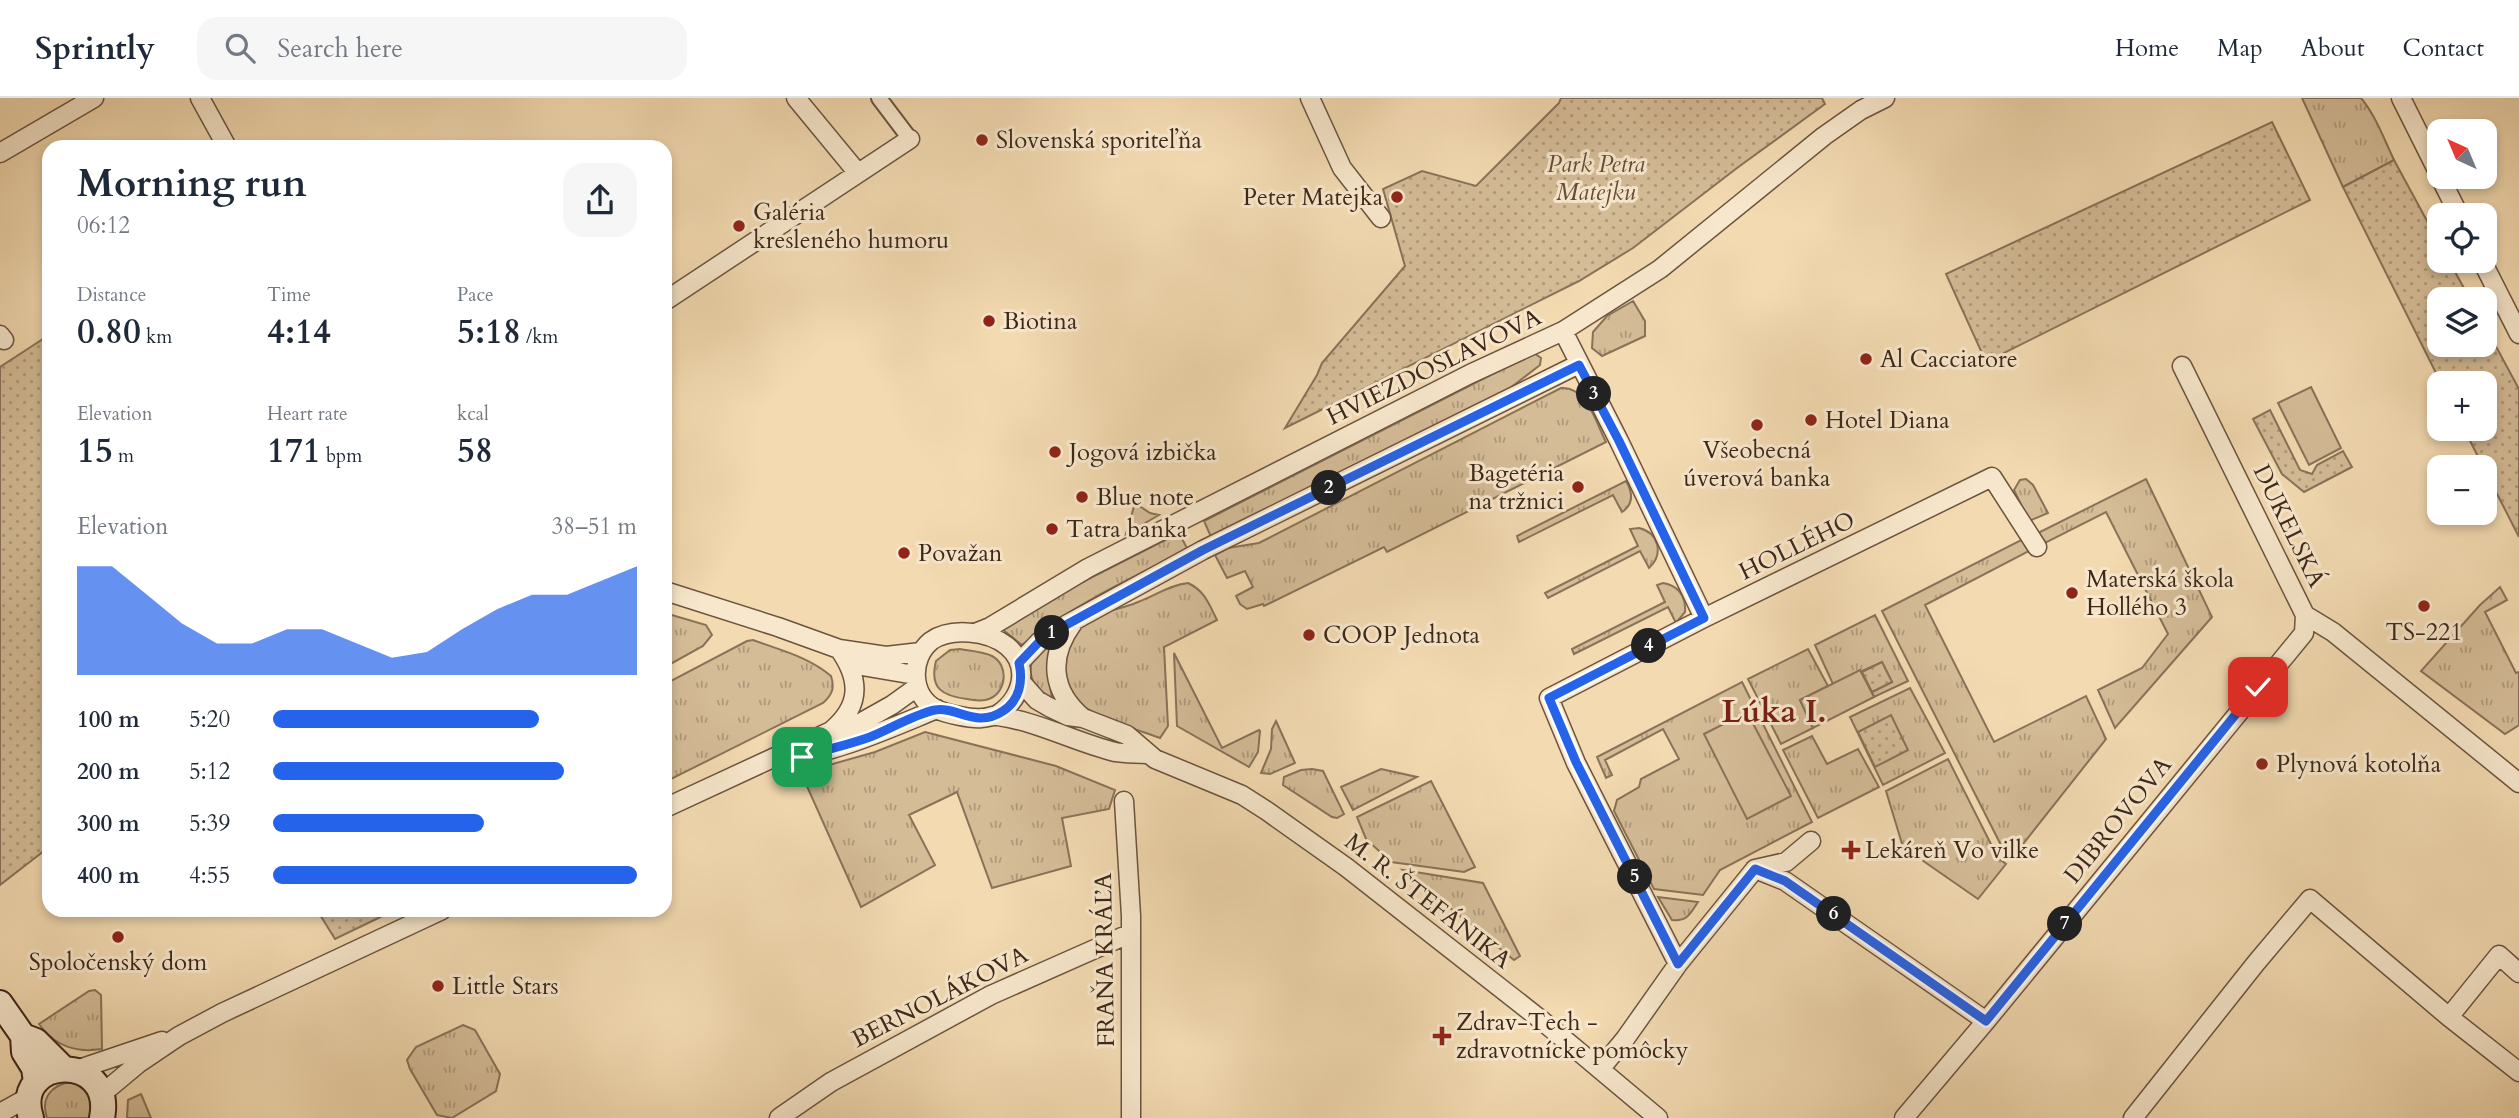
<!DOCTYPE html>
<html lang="en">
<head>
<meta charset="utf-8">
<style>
  :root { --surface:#fff; --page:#f6f6f7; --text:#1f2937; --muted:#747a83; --line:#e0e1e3; --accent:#2563eb }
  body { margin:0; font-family:Cardo,serif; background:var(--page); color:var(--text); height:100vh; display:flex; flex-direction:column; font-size:26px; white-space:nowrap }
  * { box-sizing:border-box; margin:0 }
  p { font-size:23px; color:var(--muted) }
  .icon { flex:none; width:38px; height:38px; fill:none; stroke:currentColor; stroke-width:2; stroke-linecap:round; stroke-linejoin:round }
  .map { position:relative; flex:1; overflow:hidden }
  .side { position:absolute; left:42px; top:42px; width:630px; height:777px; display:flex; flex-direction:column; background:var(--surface); border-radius:21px; box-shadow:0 4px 10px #0003 }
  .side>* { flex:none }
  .needle { width:46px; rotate:316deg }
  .buttons { position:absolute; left:2427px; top:21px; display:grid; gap:14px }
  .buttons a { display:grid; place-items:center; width:70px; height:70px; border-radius:14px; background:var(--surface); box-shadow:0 4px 10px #0003; font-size:35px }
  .pin { position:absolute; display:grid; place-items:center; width:60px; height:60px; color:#fff; margin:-30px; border-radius:14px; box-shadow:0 4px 10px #0006 }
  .km { position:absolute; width:35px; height:35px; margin:-18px; border-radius:50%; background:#222; color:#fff; font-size:19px; line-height:35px; text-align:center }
  .round { display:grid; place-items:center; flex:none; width:74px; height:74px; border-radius:21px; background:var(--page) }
  .overview { display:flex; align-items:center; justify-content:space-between; height:119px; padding:0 35px }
  h1 { font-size:38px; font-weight:600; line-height:52px }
  .figures { display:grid; grid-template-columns:repeat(3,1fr); gap:10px; height:119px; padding:7px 35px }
  .figures div { display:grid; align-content:center }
  .figures b { font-size:35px; font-weight:600 }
  .figures small { font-size:19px; font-weight:400 }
  .figures p { font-size:19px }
  .chart { height:196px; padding:14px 35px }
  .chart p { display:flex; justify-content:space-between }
  .chart svg { width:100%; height:126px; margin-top:7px; fill:var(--accent); opacity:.7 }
  ul { padding:0 35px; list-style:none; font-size:23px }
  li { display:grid; grid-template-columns:112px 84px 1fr; align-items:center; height:52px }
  li i { height:18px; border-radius:9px; background:var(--accent) }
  header { display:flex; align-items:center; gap:42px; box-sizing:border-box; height:98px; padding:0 35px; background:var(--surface); border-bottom:2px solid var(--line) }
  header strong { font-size:33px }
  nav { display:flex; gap:38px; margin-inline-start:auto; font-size:24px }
  .search { width:490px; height:63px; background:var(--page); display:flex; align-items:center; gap:18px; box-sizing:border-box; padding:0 24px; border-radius:21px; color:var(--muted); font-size:26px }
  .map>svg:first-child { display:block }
  .grass { fill:url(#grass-tufts); stroke:#897258; stroke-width:2 }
  .park { fill:url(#park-dots); stroke:#897258; stroke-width:2 }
  .pitch { fill:#d4bc97; stroke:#897258; stroke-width:2 }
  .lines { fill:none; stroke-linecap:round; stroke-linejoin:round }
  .pedestrian-casing { stroke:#6b543f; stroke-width:18 }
  .minor-casing { stroke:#6b543f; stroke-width:21 }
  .secondary-casing { stroke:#3e2719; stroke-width:28 }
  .pedestrian { stroke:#f7e7cc; stroke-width:14 }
  .minor { stroke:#f7e7cc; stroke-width:18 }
  .secondary { stroke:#f7e7cc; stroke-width:24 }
  .route-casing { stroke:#fff; stroke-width:14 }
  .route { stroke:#2563eb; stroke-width:9 }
  .poi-dot { fill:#8f2418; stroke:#f7e7cc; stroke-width:2.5 }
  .labels { text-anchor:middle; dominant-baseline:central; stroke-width:6; stroke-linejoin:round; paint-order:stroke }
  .poi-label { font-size:24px; fill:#3e2719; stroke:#f7e7cc; text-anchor:start }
  .park-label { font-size:24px; font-style:italic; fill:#644c38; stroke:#f7e7cc }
  .street-label { font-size:24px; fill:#3e2719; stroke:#f7e7cc }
  .district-label { font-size:32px; font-weight:bold; fill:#7a1f14; stroke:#f7e7cc }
</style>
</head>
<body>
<header>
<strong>Sprintly</strong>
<div class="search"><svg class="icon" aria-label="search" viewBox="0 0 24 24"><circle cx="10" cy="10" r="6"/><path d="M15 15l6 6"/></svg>Search here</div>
<nav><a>Home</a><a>Map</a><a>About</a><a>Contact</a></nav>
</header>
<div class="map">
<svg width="2519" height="1020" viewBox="0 0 2519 1020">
  <defs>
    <pattern id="grass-tufts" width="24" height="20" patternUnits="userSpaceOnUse" patternTransform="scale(1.75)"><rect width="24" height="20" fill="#d4bc97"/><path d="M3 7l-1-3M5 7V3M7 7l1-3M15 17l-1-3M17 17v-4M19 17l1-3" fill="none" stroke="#ad997a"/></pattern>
    <pattern id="park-dots" width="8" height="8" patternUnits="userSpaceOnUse" patternTransform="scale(1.75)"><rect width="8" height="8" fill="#d4bc97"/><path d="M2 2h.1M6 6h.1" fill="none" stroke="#ad997a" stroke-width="1.8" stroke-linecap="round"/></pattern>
  </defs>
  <rect width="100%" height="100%" fill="#f3dab1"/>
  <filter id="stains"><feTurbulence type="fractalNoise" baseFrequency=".00286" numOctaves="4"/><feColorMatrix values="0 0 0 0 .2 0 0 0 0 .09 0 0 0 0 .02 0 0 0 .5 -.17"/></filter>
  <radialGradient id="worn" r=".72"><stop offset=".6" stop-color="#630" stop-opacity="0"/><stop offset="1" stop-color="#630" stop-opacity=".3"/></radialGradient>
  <path class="grass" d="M 2302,0 L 2361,0 C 2376,18 2384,41 2394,62 L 2343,89 Z
    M 1633,203 L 1645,223 L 1645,238 L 1602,258 L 1592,250 L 1593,234 L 1607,218 Z
    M 1534,255 L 1541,260 L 1540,267 L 1496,301 L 1211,439 L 1204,423 Z
    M 1561,290 C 1587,288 1596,325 1606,344 L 1387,454 L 1384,449 L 1264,508 L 1263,506 L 1247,511 L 1240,506 L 1236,498 L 1253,489 L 1245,473 L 1227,480 L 1215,457 L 1228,450 L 1259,445 Z
    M 2026,381 L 2033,387 L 2048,415 L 2029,423 L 2014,392 L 2020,382 Z
    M 2146,381 L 2212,519 L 2115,630 L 2098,592 L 2142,570 L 2168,536 L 2106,414 L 2043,446 L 2038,435 Z
    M 1626,383 C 1633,395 1634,406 1622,414 L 1613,397 L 1519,444 L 1517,438 Z
    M 1135,405 L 1150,415 L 1159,417 L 1126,436 Z
    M 1639,430 C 1659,435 1664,456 1649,470 L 1640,453 L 1548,500 L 1545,495 L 1638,448 L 1630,431 Z
    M 1179,435 L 1188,452 C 1131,480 1073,507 1022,547 L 1002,531 L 1049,501 Z
    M 2027,439 L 2033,451 L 1925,507 L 1994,644 L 2086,598 L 2106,641 L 2012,760 L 2004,753 L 1882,513 Z
    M 1188,485 C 1205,493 1209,506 1217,522 L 1164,549 L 1168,628 L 1160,640 C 1136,631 1088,618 1073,599 C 1053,574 1068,530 1097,517 C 1110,512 1125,510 1138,504 C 1155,498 1169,487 1188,485 Z
    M 1663,485 C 1679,488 1686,498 1685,514 L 1676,525 L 1668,509 L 1574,556 L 1572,551 L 1665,504 L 1657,487 Z
    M 2500,489 L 2507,502 L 2485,514 L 2516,575 L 2519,574 L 2519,627 L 2505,636 L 2421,573 L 2480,507 Z
    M 665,515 L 706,527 L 712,537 L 703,548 L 665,569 Z
    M 1875,517 L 1908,583 L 1874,599 L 1872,594 L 1892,584 L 1882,564 L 1833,586 L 1815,547 Z
    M 753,542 C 780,552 809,559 831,578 C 835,590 832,597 823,605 L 665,684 L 665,586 L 747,543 Z
    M 1045,549 L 1049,552 L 1048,576 L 1052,600 C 1038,596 1025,577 1033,562 C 1036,558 1042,553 1045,549 Z
    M 960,551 C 970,553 982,553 992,558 C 1009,567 1007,594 989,601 C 982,604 974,602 967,601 C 943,598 929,591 936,563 L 950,552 Z
    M 1808,551 L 1828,588 L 1800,602 L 1813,630 L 1781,646 L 1748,581 Z
    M 1174,555 L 1222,650 L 1259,632 L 1260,633 L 1258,654 L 1249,669 L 1177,628 Z
    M 1742,584 L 1812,724 L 1720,772 L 1703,797 L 1654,791 L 1614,713 L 1617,702 L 1639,689 L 1641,681 L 1679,661 L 1663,631 L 1605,662 L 1612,677 L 1606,680 L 1597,659 Z
    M 1910,590 L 1945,655 L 1883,687 L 1850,619 Z
    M 1276,623 L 1295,665 L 1270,676 L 1261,675 L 1271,651 L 1272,631 Z
    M 925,634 L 1056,668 L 1115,692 L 1109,711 L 1062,720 L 1071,768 L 992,790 L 957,694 L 909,717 L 935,767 L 861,809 L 801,675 L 875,654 Z
    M 1812,638 L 1827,666 L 1858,651 L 1879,689 L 1818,720 L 1783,652 Z
    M 1948,661 L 1998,760 L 2006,766 L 1978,801 L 1903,749 L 1886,693 Z
    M 1312,671 L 1323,673 L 1344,716 L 1337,720 L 1332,719 L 1283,687 L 1284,679 L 1301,672 Z
    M 1381,671 L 1417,679 L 1353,712 L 1341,689 Z
    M 1431,683 L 1475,769 L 1464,774 L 1391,764 L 1366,741 L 1357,719 Z
    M 1403,772 L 1483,785 L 1520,858 L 1514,862 Z
    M 1658,799 L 1698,804 C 1690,816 1687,824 1672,822 Z
    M 95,892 L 101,897 L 102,951 C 77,955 55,949 39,926 L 89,893 Z
    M 463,927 L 475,932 L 500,976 L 496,993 L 452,1020 L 437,1017 L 410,971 L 407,962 L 416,949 Z
    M 72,984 L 89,993 L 92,1020 L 47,1020 C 40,1000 52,986 72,984 Z
    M 141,996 L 151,1020 L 127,1020 L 128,1002 Z"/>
  <path class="park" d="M 1561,0 L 1822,0 L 1825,6 L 1737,70 L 1633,150 L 1579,183 L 1285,330 L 1317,277 L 1322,265 L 1405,168 L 1383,91 L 1422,73 L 1476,88 L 1559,5 Z
    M 2272,24 L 2310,102 L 1986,264 L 1946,176 Z
    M 2394,62 L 2439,145 L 2440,163 L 2449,163 L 2470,201 L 2440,201 L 2440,247 L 2485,247 L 2485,228 L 2519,291 L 2519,439 L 2464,331 L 2485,331 L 2485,285 L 2441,285 L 2343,89 Z
    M 49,237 L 49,749 L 0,787 L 0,269 Z
    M 2270,312 L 2300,372 L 2312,376 L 2317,367 L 2343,353 L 2352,369 L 2304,394 L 2282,376 L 2253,321 Z
    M 1882,564 L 1892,584 L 1872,594 L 1862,574 Z
    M 1891,617 L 1908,652 L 1875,669 L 1858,634 Z
    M 317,812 L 395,812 L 335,841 Z"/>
  <path class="pitch" d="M 2311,289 L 2341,350 L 2309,367 L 2278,305 Z
    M 1860,572 L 1874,599 L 1813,630 L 1800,602 Z
    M 1747,614 L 1791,698 L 1747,721 L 1704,636 Z"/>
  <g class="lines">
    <defs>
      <path id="pedestrian" d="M 879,0 L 910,41"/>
      <path id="minor" d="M 200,0 L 227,49
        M 796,0 L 857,74
        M 1310,0 L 1342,70 L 1381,120
        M 2401,0 L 2440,78
        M 0,55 L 94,0
        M 2440,79 L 2459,117
        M 2482,163 L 2519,236
        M 665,203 L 910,41
        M 1563,233 L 1619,343 L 1704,520
        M 0,237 L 4,242
        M 2182,268 L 2305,517 L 2333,534 L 2519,685
        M 665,493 L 778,529 L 839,551 L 886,558 L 921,554
        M 1073,525 C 1048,559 1051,593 1083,620
        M 975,535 L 990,529 L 1088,470 L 1470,276 L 1563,233 L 1660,171 L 1824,38 L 1861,12 L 1885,0
        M 1019,565 L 1039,544 L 1055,533 L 1203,452 L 1579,266
        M 850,566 L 915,577
        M 1021,584 L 1037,602 L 1049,609 L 1068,618 L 1083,620 L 1127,637 L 1155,661 L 1242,697 L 1267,713 L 1346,769 L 1540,921 L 1658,1020
        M 995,618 C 1020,604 1033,570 1007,548 C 988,533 951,529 931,543 C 910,560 910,597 936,611 C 947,616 970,621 982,620 C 988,620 992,617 998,618 C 1039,624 1075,644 1115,654 C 1125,656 1137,655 1147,656
        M 831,633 C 861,608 861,582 839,551
        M 786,661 C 838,654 888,631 937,611
        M 1124,703 L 1131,818 L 1131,1020
        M 665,710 L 829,634 L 860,625 L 892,607 L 917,589
        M 1755,771 L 1785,783 L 1986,923
        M 1678,866 L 1576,665 L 1549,600 L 1704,520 L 1992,379 L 2037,449
        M 2449,919 L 2499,857 L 2519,875
        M 1601,970 L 1625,941 L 1678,866 L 1755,771 L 1786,764 L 1811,743
        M 76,972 L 162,943
        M 103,995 L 139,965 L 179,938 L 222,915 L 442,812
        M 0,1015 L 29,999
        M 779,1020 L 831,984 L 991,897 L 1131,835
        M 1904,1020 L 1986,923 L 2304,535 L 2305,517
        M 2133,1020 L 2256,865 L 2310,801 L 2449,919 L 2519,974"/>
      <path id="secondary" d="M 0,905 L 23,938 L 24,954 L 34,970 L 36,984
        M 23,938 L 36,943 L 62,969
        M 31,1020 C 11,958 115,953 102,1020"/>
    </defs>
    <use href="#pedestrian" class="pedestrian-casing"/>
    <use href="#minor" class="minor-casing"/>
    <use href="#secondary" class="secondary-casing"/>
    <use href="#pedestrian" class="pedestrian"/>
    <use href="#minor" class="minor"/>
    <use href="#secondary" class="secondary"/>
  </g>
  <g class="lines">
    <defs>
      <path id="route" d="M 802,659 C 824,652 848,647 870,639 C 890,631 915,616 935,612 C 957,608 976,631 1003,613 C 1020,602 1023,583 1019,565 L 1039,544 L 1055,533 L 1203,452 L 1579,267 L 1619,343 L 1704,520 L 1549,600 L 1576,664 L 1678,866 L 1755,771 L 1785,783 L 1986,923 L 2258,589"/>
    </defs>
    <use href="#route" class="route-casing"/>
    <use href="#route" class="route"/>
  </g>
  <g class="poi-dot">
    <circle cx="982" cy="42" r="7"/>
    <circle cx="1397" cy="99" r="7"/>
    <circle cx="739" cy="128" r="7"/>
    <circle cx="989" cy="223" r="7"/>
    <circle cx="1866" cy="261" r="7"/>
    <circle cx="1811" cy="322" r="7"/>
    <circle cx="1757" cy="327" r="7"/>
    <circle cx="1055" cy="354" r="7"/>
    <circle cx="1578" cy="389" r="7"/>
    <circle cx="1082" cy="399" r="7"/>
    <circle cx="1052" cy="431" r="7"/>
    <circle cx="904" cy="455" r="7"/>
    <circle cx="2072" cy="495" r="7"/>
    <circle cx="2424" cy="508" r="7"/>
    <circle cx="1309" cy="537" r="7"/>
    <circle cx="2262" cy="666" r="7"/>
    <path d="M1847.5 741.5h7v7h7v7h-7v7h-7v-7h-7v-7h7z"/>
    <circle cx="118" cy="839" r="7"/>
    <circle cx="438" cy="888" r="7"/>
    <path d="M1438.5 927.5h7v7h7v7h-7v7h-7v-7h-7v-7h7z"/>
  </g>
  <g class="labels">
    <g class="poi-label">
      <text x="996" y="42">Slovenská sporiteľňa</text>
      <text x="1383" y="99" text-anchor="end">Peter Matejka</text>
      <text x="753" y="114">Galéria<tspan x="753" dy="28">kresleného humoru</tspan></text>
      <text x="1003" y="223">Biotina</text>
      <text x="1880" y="261">Al Cacciatore</text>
      <text x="1825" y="322">Hotel Diana</text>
      <text x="1757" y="352" text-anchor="middle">Všeobecná<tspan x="1757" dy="28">úverová banka</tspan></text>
      <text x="1069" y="354">Jogová izbička</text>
      <text x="1564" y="375" text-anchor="end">Bagetéria<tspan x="1564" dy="28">na tržnici</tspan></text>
      <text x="1096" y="399">Blue note</text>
      <text x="1066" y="431">Tatra banka</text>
      <text x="918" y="455">Považan</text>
      <text x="2086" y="481">Materská škola<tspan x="2086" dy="28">Hollého 3</tspan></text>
      <text x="2424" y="534" text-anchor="middle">TS-221</text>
      <text x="1323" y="537">COOP Jednota</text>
      <text x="2276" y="666">Plynová kotolňa</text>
      <text x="1865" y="752">Lekáreň Vo vilke</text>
      <text x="118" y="864" text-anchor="middle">Spoločenský dom</text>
      <text x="452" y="888">Little Stars</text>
      <text x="1456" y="924">Zdrav-Tech -<tspan x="1456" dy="28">zdravotnícke pomôcky</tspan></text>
    </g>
    <g class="park-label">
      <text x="1596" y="66">Park Petra<tspan x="1596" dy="28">Matejku</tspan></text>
    </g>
    <g class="street-label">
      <text transform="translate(1434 269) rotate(-26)">HVIEZDOSLAVOVA</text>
      <text transform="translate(2289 428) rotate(64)">DUKELSKÁ</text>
      <text transform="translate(1797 448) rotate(-26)">HOLLÉHO</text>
      <text transform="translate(2118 722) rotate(-51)">DIBROVOVA</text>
      <text transform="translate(1428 803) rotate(38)">M. R. ŠTEFÁNIKA</text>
      <text transform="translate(1105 862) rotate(-91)">FRAŇA KRÁĽA</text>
      <text transform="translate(940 899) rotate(-27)">BERNOLÁKOVA</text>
    </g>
    <g class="district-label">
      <text x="1774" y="614">Lúka I.</text>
    </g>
  </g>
  <rect width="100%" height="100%" filter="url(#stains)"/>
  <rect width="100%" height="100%" fill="url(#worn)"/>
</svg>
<div class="buttons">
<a><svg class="needle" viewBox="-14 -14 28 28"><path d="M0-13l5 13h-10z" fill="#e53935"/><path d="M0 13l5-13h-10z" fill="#747a83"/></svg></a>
<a><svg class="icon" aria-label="locate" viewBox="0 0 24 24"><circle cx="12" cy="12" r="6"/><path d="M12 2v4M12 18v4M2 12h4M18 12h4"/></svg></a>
<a><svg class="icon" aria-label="layers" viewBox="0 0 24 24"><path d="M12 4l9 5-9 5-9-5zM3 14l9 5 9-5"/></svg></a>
<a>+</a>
<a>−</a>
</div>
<div class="pin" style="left:802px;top:659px;background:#1e9e55"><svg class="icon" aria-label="arrive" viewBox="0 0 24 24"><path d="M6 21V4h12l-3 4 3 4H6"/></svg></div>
<div class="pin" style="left:2258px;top:589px;background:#d93025"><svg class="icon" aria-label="check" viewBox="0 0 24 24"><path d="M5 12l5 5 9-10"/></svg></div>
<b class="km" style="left:1052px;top:535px">1</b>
<b class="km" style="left:1329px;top:390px">2</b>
<b class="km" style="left:1594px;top:296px">3</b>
<b class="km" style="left:1649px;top:548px">4</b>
<b class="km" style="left:1635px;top:779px">5</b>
<b class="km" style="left:1834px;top:816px">6</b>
<b class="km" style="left:2065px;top:826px">7</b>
<section class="side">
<div class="overview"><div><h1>Morning run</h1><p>06:12</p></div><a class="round"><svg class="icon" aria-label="share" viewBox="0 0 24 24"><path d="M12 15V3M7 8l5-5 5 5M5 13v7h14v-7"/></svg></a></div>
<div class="figures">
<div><p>Distance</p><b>0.80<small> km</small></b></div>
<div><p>Time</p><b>4:14</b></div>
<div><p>Pace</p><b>5:18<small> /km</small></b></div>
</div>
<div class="figures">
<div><p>Elevation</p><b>15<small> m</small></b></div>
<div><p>Heart rate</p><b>171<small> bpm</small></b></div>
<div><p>kcal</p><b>58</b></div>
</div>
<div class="chart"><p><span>Elevation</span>38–51 m</p>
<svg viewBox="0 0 160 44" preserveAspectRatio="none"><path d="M0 44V6L10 6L20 16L30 26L40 33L50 33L60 28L70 28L80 33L90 38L100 36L110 28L120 21L130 16L140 16L150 11L160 6V44z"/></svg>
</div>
<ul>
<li><b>100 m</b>5:20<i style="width:73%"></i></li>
<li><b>200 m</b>5:12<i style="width:80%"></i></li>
<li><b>300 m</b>5:39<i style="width:58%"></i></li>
<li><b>400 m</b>4:55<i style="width:100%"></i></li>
</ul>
</section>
</div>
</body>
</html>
